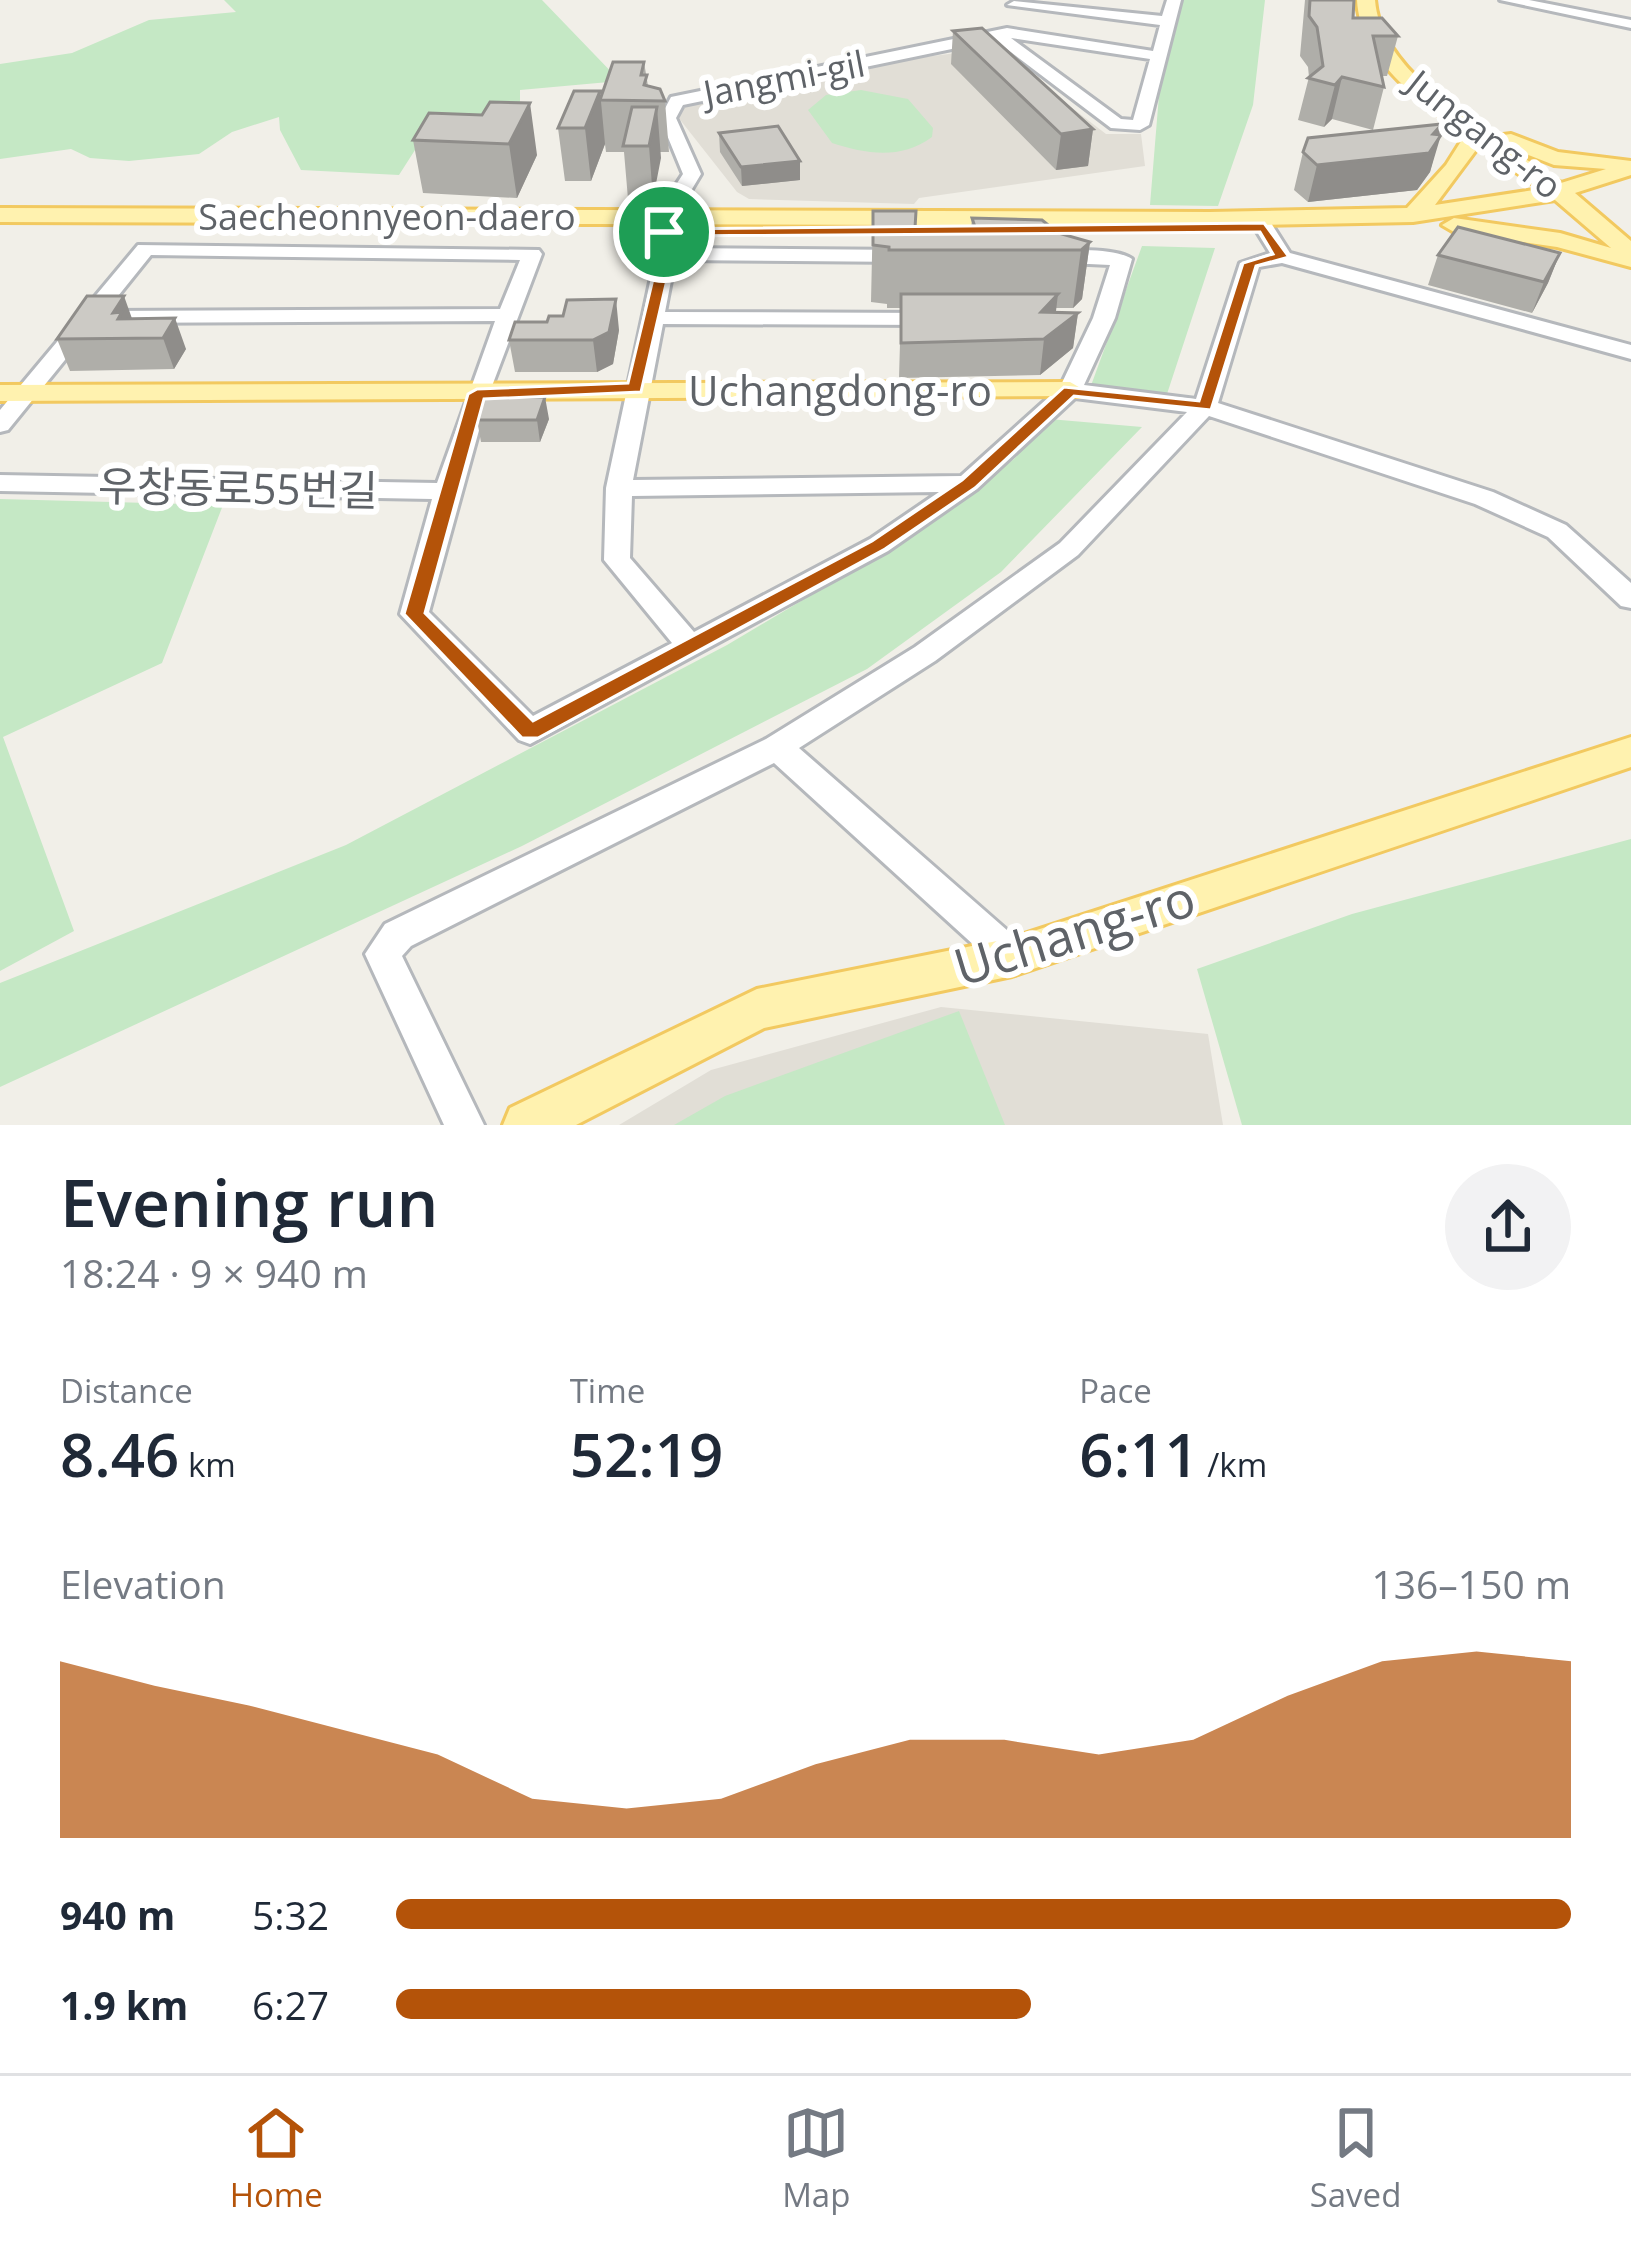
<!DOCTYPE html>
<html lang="en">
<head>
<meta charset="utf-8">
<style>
  :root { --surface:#fff; --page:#f2f2f3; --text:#1f2937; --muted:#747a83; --line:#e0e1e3; --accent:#b45309 }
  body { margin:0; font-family:"Open Sans","Noto Sans KR",sans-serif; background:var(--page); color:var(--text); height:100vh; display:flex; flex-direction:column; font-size:45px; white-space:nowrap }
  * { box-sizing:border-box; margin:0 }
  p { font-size:39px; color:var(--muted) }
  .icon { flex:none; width:66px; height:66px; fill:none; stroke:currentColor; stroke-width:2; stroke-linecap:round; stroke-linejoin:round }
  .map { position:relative; height:1125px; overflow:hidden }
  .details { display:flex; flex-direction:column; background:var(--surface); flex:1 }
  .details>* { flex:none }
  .pin { position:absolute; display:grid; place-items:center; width:102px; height:102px; color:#fff; margin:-51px; border:6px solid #fff; border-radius:50%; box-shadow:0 3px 12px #0007 }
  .round { display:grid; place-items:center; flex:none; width:126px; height:126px; border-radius:63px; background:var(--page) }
  .summary { display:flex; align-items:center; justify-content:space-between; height:204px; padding:0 60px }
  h1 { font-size:66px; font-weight:600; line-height:90px }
  .metrics { display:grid; grid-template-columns:repeat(3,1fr); gap:18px; height:204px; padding:12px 60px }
  .metrics div { display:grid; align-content:center }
  .metrics b { font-size:60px; font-weight:600 }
  .metrics small { font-size:33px; font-weight:400 }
  .metrics p { font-size:33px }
  .chart { height:336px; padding:24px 60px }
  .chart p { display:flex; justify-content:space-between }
  .chart svg { width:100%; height:216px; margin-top:12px; fill:var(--accent); opacity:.7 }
  ul { padding:0 60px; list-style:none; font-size:39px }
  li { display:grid; grid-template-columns:192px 144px 1fr; align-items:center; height:90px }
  li i { height:30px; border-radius:15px; background:var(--accent) }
  .tab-bar { display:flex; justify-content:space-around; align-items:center; height:168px; border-top:3px solid var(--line); background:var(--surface); font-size:33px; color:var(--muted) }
  .tab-bar a { display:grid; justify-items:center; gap:6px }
  .tab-bar .active { color:var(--accent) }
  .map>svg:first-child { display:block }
  .education { fill:#e1ded6 }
  .green { fill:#c5e8c5 }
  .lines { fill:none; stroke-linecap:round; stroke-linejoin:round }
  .minor-casing { stroke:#b5b8bc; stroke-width:6 }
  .major-casing { stroke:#f2c960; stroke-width:6 }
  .minor { fill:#fff; fill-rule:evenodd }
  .major { fill:#fff2af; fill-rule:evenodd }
  .wall { fill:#afaea9 }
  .shaded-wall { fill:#8f8d8a }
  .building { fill:#cccac5; stroke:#8f8d8a; stroke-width:3 }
  .route { fill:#b45309; stroke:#fff; stroke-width:3; fill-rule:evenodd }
  .labels { text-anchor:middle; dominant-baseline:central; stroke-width:12; stroke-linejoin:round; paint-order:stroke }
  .far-street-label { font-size:36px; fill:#5f6368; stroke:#fff }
  .street-label { font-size:42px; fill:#5f6368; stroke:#fff }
  .near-street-label { font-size:51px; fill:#5f6368; stroke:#fff }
</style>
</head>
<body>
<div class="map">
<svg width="1631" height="1125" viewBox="0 0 1631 1125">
  <rect width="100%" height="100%" fill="#f1efe8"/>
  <path class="education" d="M 994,48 L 1106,134 L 1141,134 L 1145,166 L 919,198 L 914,204 L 749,199 L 737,192 L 674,112 L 677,101 L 834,69 Z
    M 941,1007 L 1208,1034 L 1223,1125 L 619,1125 L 711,1070 Z"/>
  <path class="green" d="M 224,0 L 542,0 L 620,81 L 520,90 L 520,111 L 415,150 L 399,175 L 301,170 L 280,130 L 279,117 L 232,132 L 199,154 L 129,161 L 90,158 L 71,149 L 0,159 L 0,64 L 72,53 L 149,20 L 236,12 Z
    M 1175,0 L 1265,0 L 1253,105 L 1218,206 L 1150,205 L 1164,34 Z
    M 861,90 L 908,99 L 933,128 L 932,137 C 901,160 866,154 832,143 L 808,110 L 826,95 Z
    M 1142,246 L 1215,248 L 1167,394 L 1089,391 Z
    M 1049,419 L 1142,427 L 1001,572 L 867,669 L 522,846 L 0,1087 L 0,983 L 346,845 L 727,645 L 932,523 L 1014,459 Z
    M 0,499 L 223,505 L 162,663 L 3,737 L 74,931 L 0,971 Z
    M 1631,839 L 1631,1125 L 1242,1125 L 1197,969 L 1352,914 Z
    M 959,1011 L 1005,1125 L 674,1125 L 725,1096 Z"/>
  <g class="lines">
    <defs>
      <path id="minor" d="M 1167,0 L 1181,0 L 1149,125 L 1140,130 L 1111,128 L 995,40 L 683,105 L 676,118 L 701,174 L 677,214 L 676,248 L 908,250 L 918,256 L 908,262 L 675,260 L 665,312 L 932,313 L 943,319 L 932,325 L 663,324 L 633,480 L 961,476 L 1060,387 L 1093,318 L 1110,265 L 1047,262 L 1044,258 C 1060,247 1116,248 1132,259 L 1115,318 L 1084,385 L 1196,399 L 1240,263 L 1270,253 L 1254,227 L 1264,221 L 1271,223 L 1290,253 L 1631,345 L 1631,359 L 1282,263 L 1259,267 L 1218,403 L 1493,492 L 1566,525 L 1631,583 L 1631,608 L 1621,606 L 1548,537 L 1475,504 L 1209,416 L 1078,555 L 935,661 L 799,748 L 1025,946 L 1030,957 L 1025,968 L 1012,973 L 999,968 L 774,763 L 411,946 L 402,956 L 484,1125 L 444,1125 L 365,954 L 385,924 L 766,739 L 915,647 L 1060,543 L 1187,412 L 1075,398 L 977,489 L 888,551 L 530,744 L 519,740 L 400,614 L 432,499 L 0,491 L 0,475 L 437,483 L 495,321 L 95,323 L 8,430 L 0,432 L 0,410 L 138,245 L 539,250 L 542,254 L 489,394 L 429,612 L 533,716 L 672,643 L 604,560 L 606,488 L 656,254 L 657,214 L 683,174 L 660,118 L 671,97 L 1007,28 L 1153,51 L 1160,25 L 1007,5 L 1014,1 L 1162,16 ZM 1011,38 L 1150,59 L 1133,120 L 1121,119 ZM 151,255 L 520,260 L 500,309 L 106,311 ZM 939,492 L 870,539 L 694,632 L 630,558 L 632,496 Z
        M 1500,0 L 1529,0 L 1631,20 L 1631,28 Z"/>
      <path id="major" d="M 1357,0 L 1375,0 C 1380,64 1454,109 1502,143 L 1503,135 L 1511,134 L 1558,152 L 1631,161 L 1631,175 L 1575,193 L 1631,241 L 1631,267 L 1557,247 L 1454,232 L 1442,225 L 1454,218 L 1560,233 L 1611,248 L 1555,200 L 1413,222 L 1210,226 L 0,222 L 0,208 L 1210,212 L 1407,208 L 1446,165 L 1465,135 C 1420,101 1360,60 1357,0 ZM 1479,146 L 1540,189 L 1435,205 ZM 1506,146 L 1554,165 L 1606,169 L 1561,183 Z
        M 1070,382 L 1084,390 L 1080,396 L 0,401 L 0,385 Z
        M 1631,737 L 1631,767 L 1012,976 L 764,1028 L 576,1125 L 503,1125 L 510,1108 L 757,989 L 1012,938 Z"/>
    </defs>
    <use href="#minor" class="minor-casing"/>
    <use href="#major" class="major-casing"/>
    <use href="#minor" class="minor"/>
    <use href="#major" class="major"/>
  </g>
  <path class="wall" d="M 1305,0 L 1354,0 L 1353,18 L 1398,36 L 1387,76 L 1382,76 L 1384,87 L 1373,130 L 1332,119 L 1324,127 L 1298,120 L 1309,77 L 1308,67 L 1300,56 Z
    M 953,31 L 1093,129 L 1088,166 L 1056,170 L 951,64 Z
    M 644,62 L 648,86 L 665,101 L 669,152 L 660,152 L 653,199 L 628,199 L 624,152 L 606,152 L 605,144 L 591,181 L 565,181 L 558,128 L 601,98 Z
    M 482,115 L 537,155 L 517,198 L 423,193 L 413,140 Z
    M 1442,124 L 1430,172 L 1417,190 L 1308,202 L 1294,190 L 1303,152 Z
    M 719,133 L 800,161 L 800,180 L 742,186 L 720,152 Z
    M 873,211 L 915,228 L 971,230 L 972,218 L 1058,233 L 1090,242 L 1082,299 L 1073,308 L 1056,308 L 1056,313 L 1078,313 L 1073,348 L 1040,375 L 899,378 L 901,308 L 887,308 L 887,304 L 871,302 Z
    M 1560,253 L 1548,283 L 1532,313 L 1428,285 L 1438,255 Z
    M 132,319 L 186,349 L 174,369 L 70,371 L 57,339 Z
    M 619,330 L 613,364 L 597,372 L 515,372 L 509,340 Z
    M 549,419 L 540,442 L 481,442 L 477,420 Z"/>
  <path class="shaded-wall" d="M 1342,77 L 1332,119 L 1324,127 L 1335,85 Z
    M 600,91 L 605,144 L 591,181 L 585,128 Z
    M 530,103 L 537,155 L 517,198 L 509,144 Z
    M 657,107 L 661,158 L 653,199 L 649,146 Z
    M 1442,124 L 1436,142 L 1441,135 L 1430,172 L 1417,190 L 1308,202 L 1317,165 L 1433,134 Z
    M 1093,129 L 1088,166 L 1056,170 L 1061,134 Z
    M 800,161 L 800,180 L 742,186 L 741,167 Z
    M 1090,242 L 1082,299 L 1073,308 L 1081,250 Z
    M 1560,253 L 1548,283 L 1532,313 L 1544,282 Z
    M 1058,294 L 1054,328 L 1041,312 Z
    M 124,296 L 135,327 L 132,338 L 113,313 Z
    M 616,299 L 619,330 L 613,364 L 597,372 L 593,340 Z
    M 1078,313 L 1073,348 L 1040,375 L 1044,339 Z
    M 175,318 L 186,349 L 174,369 L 163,338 Z
    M 545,397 L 549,419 L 540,442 L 537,420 Z"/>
  <path class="building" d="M 1310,0 L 1354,0 L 1353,18 L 1382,18 L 1398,36 L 1373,36 L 1384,87 L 1342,77 L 1335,85 L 1308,78 L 1323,66 L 1317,27 L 1309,16 Z
    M 982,28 L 1093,129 L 1061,134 L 953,31 Z
    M 613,62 L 644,62 L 641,75 L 647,75 L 644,85 L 660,89 L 665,101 L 600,100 Z
    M 574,91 L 600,91 L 585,128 L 558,128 Z
    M 490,102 L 530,103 L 509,144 L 413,140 L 429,113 L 482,115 Z
    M 632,107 L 657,107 L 649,146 L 623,146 Z
    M 1442,124 L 1433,134 L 1441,135 L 1429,153 L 1317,165 L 1303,152 L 1308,138 Z
    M 778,126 L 800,161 L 741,167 L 719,133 Z
    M 873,211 L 916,211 L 915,228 L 976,230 L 972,218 L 1042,220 L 1058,233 L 1090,242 L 1081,250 L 889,250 L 889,247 L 873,245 Z
    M 1458,227 L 1560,253 L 1544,282 L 1438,255 Z
    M 901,294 L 1058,294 L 1041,312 L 1078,313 L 1044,339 L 901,343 Z
    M 87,296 L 124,296 L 113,313 L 122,312 L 118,319 L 175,318 L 163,338 L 57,339 Z
    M 616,299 L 609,332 L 593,340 L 509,340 L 515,322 L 547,322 L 549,316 L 563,316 L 567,300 Z
    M 484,397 L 545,397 L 537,420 L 477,420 Z"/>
  <path class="route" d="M 1264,223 L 1289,257 L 1256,266 L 1211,410 L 1074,396 L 975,488 L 885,549 L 538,738 L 522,738 L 404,614 L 468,394 L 477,389 L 628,383 L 659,254 L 660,229 ZM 1260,232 L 1273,254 L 1243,263 L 1199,401 L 1064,387 L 962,480 L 872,541 L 533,721 L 425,613 L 484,399 L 641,392 L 673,254 L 672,236 Z"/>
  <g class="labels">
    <g class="far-street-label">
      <text transform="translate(784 78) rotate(-11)">Jangmi-gil</text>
      <text transform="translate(1485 134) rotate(38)">Jungang-ro</text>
      <text x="387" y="216">Saecheonnyeon-daero</text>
    </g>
    <g class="street-label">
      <text x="840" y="389">Uchangdong-ro</text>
      <text transform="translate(238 487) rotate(1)">우창동로55번길</text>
    </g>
    <g class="near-street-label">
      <text transform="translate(1074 931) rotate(-17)">Uchang-ro</text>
    </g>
  </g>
</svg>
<div class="pin" style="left:664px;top:232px;background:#1e9e55"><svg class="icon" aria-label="arrive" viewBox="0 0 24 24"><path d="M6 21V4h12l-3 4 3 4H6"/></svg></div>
</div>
<section class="details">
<div class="summary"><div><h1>Evening run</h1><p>18:24 · 9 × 940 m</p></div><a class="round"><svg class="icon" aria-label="share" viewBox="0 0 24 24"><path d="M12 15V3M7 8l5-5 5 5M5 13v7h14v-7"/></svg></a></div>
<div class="metrics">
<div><p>Distance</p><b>8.46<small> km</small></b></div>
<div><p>Time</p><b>52:19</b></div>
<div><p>Pace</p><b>6:11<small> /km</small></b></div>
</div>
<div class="chart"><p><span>Elevation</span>136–150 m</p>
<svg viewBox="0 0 160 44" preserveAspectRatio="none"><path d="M0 44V8L10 13L20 17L30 22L40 27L50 36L60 38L70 36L80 29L90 24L100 24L110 27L120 24L130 15L140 8L150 6L160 8V44z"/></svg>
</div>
<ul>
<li><b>940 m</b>5:32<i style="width:100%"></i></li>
<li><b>1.9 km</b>6:27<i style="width:54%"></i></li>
</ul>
</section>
<nav class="tab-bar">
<a class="active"><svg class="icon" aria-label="home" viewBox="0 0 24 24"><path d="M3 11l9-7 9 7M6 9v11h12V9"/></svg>Home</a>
<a><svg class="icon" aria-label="map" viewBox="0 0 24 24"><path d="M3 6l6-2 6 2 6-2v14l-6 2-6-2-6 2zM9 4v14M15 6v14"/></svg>Map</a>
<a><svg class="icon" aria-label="saved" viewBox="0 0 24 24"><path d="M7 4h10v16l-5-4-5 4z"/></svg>Saved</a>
</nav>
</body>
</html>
